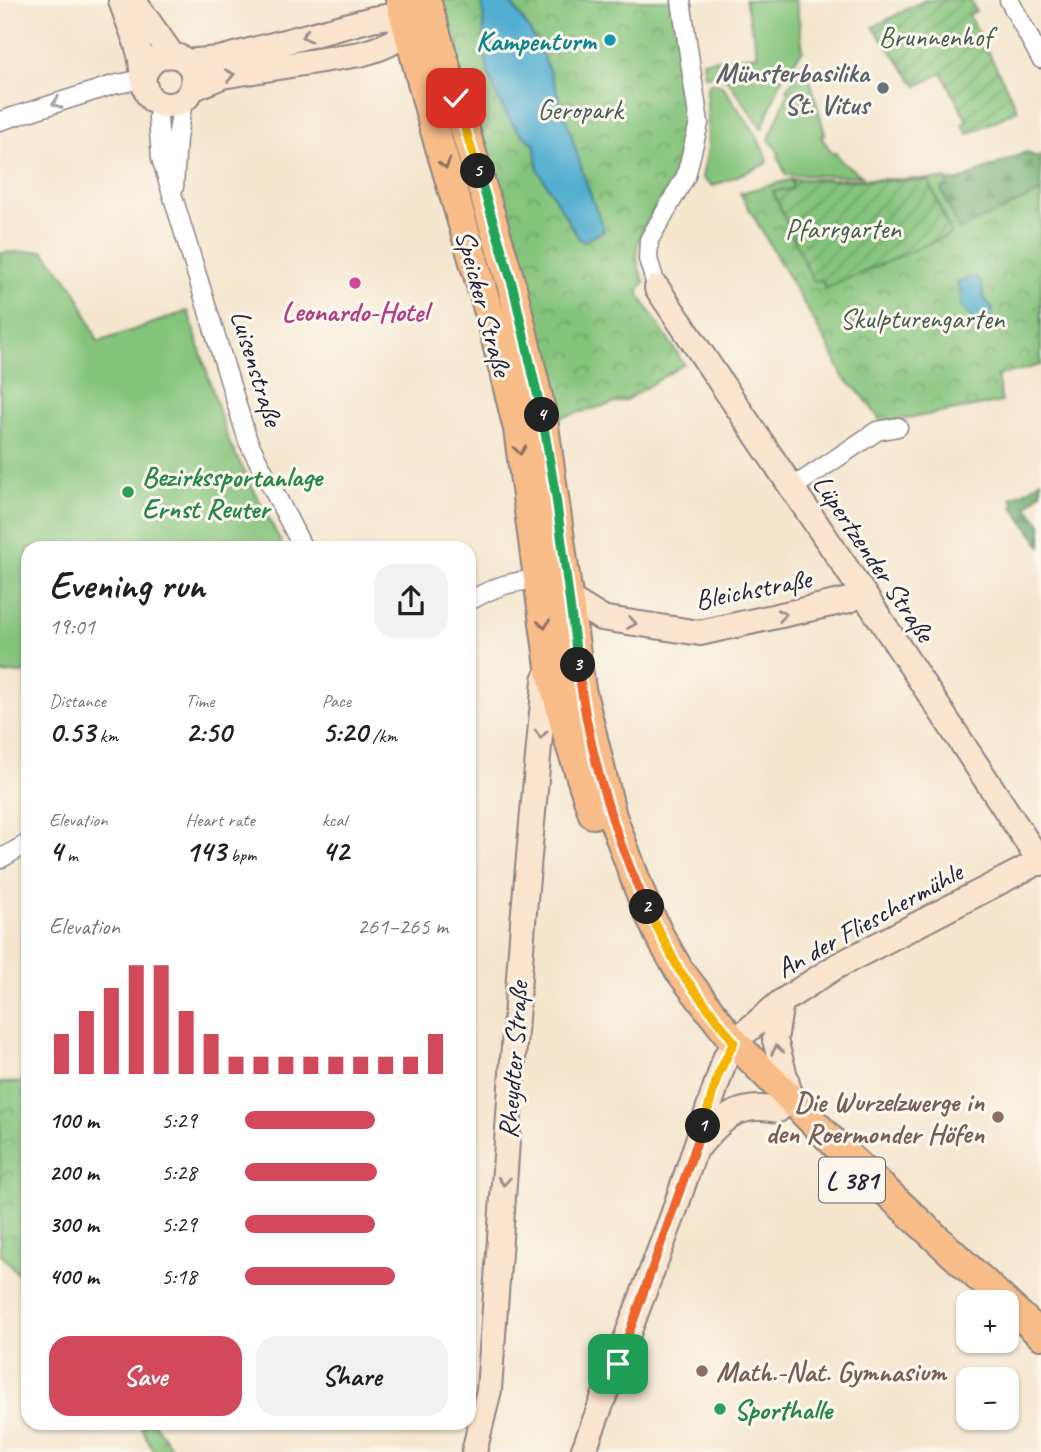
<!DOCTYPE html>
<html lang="en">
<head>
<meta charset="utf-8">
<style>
  :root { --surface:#fff; --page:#f2f2f2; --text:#202124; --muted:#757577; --accent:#d1495b }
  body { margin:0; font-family:Caveat,sans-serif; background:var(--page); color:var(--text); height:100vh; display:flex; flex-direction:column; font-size:26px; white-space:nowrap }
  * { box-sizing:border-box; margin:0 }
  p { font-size:23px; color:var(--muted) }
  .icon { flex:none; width:38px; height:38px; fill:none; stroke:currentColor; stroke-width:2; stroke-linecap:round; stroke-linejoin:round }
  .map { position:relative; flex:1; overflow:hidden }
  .drawer { position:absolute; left:21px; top:541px; width:455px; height:889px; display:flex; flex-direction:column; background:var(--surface); border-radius:21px; box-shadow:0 2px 5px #0004 }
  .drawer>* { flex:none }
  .controls { position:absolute; left:956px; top:1290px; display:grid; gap:14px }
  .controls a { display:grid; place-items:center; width:63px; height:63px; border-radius:14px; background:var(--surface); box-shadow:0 2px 5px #0004; font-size:35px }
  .pin { position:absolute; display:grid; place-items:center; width:60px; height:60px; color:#fff; margin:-30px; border-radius:14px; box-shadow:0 4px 10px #0006 }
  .km { position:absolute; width:35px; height:35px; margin:-18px; border-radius:50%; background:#222; color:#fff; font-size:19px; line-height:35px; text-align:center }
  .round { display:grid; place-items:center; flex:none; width:74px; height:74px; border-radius:21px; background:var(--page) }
  .headline { display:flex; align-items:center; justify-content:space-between; height:119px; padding:0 28px }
  h1 { font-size:38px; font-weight:800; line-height:52px }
  .stats { display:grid; grid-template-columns:repeat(3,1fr); gap:10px; height:119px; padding:7px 28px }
  .stats div { display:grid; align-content:center }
  .stats b { font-size:30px; font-weight:800 }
  .stats small { font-size:19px; font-weight:400 }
  .stats p { font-size:19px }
  .chart { height:196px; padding:14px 28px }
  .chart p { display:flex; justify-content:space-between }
  .chart svg { width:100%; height:126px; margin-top:7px; stroke:var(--accent); stroke-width:6 }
  .primary-button { display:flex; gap:14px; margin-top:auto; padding:14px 28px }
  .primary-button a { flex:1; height:80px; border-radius:21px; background:var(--accent); color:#fff; font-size:28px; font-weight:800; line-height:80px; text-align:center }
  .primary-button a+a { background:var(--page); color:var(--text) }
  ul { padding:0 28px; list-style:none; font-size:23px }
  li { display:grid; grid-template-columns:112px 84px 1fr; align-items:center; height:52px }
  li i { height:18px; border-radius:9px; background:var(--accent) }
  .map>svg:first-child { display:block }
  .grass { fill:#85c47b; stroke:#54735b; stroke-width:2 }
  .forest { fill:url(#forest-firs); stroke:#476653; stroke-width:2 }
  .park { fill:url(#park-crowns); stroke:#54735b; stroke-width:2 }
  .garden { fill:url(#garden-furrows); stroke:#54735b; stroke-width:2 }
  .water { fill:#51aed0; stroke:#3a6886; stroke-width:2 }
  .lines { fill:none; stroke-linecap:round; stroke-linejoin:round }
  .street-casing { stroke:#8c8484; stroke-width:21 }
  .secondary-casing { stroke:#8c8484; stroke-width:28 }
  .primary-casing { stroke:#8c8484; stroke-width:32 }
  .street { stroke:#fff; stroke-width:18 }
  .secondary { stroke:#fce5cf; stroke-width:24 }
  .primary { stroke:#f8bd88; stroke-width:28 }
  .oneway { stroke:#9a8d8c }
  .oneway2 { stroke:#9c9ca7 }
  .oneway3 { stroke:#8d7062 }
  .split-1-casing { stroke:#fff; stroke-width:14 }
  .split-2-casing { stroke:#fff; stroke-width:14 }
  .split-3-casing { stroke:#fff; stroke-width:14 }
  .split-4-casing { stroke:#fff; stroke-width:14 }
  .split-5-casing { stroke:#fff; stroke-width:14 }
  .split-6-casing { stroke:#fff; stroke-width:14 }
  .split-1 { stroke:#f0652b; stroke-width:9 }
  .split-2 { stroke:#f5b400; stroke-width:9 }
  .split-3 { stroke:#f0652b; stroke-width:9 }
  .split-4 { stroke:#22a559; stroke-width:9 }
  .split-5 { stroke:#22a559; stroke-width:9 }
  .split-6 { stroke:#f5b400; stroke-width:9 }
  .culture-dot { fill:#0f9aa8; stroke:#fbf7ec; stroke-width:2.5 }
  .worship-dot { fill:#6b7280; stroke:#fbf7ec; stroke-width:2.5 }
  .hotel-dot { fill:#d1479c; stroke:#fbf7ec; stroke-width:2.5 }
  .leisure-dot { fill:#2e9e5b; stroke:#fbf7ec; stroke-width:2.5 }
  .education-dot { fill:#8d6e63; stroke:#fbf7ec; stroke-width:2.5 }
  .labels { text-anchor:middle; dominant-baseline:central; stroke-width:6; stroke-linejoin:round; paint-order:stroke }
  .shield { fill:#fbf7ec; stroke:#636270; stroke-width:2 }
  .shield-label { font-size:26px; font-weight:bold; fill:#22223b }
  .park-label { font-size:28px; fill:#455b51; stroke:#fbf7ec }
  .culture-label { font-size:28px; font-weight:bold; fill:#0d838f; stroke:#fbf7ec; text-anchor:end }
  .worship-label { font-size:28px; font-weight:bold; fill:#5b616d; stroke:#fbf7ec; text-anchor:end }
  .street-label { font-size:28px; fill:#22223b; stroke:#fbf7ec }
  .hotel-label { font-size:28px; font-weight:bold; fill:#b23c85; stroke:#fbf7ec }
  .leisure-label { font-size:28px; font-weight:bold; fill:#27864d; stroke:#fbf7ec; text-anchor:start }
  .education-label { font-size:28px; font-weight:bold; fill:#785e54; stroke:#fbf7ec; text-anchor:end }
</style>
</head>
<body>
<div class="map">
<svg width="1041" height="1452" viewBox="0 0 1041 1452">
  <defs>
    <pattern id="forest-firs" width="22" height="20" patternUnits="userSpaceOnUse" patternTransform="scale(1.75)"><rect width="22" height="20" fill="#6caa6b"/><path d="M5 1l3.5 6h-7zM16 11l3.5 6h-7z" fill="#588a59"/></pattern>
    <pattern id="park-crowns" width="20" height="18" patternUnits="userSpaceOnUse" patternTransform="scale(1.75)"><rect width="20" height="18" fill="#85c47b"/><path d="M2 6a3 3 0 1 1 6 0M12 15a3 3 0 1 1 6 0" fill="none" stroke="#6c9f66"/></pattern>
    <pattern id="garden-furrows" width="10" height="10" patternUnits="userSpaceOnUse" patternTransform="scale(1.75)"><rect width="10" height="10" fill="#85c47b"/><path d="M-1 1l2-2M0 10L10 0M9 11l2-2" fill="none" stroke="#6c9f66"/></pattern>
  </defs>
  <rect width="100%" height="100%" fill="#fbf7ec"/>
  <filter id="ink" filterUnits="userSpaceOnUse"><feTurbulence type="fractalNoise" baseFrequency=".0143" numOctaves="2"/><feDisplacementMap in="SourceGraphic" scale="14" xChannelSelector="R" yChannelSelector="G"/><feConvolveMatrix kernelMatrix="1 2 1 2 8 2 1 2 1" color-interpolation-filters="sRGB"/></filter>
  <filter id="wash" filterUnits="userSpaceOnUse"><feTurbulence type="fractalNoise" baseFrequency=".00686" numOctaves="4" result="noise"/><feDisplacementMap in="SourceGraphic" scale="28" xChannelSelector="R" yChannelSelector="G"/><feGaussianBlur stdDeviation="1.57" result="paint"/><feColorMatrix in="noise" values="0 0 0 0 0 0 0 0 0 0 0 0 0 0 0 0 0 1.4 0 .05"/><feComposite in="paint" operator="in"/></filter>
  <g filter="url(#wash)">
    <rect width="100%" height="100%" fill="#f5e6ce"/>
    <path class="grass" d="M 745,0 L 796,0 L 803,50 L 783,76 L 762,129 L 729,82 L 718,74 L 705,76 L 703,61 L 758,55 Z
      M 805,61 L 825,134 L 821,137 L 833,154 L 836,153 L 841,161 L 862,176 L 786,175 L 778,157 L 779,153 L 769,139 L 788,93 L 787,89 Z
      M 716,82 L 723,87 L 754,131 L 768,160 L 766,164 L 713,186 L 702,178 L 708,148 L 707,87 L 710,83 Z
      M 44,251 L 76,291 L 98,342 L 188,311 L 228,440 L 282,544 L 276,548 L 28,548 L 28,672 L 0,674 L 0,253 Z"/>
    <path class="forest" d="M 1026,152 L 1036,157 L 1041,155 L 1041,211 L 963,242 L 931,181 L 958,181 Z
      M 1041,480 L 1041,492 L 1027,506 L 1041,524 L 1041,546 L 1013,507 L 1015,505 L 1011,498 L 1030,489 Z"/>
    <path class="park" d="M 436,0 L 674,0 C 682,54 697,113 679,166 C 665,210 618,232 645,283 L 640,287 L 639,295 L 684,364 L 626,400 L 558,418 L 536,323 L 525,301 Z
      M 793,179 L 946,179 L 948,186 L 941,189 L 959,230 L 1041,192 L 1041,365 L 997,376 L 1002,402 L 882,423 L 863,396 L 843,377 L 830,349 L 740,193 Z
      M 28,1082 L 28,1286 L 0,1253 L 0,1083 Z
      M 139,1423 L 154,1423 L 174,1452 L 154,1452 Z"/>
    <path class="garden" d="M 925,0 L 970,0 L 976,11 L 969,15 L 982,39 L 980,41 L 986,52 L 988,51 L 1018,110 L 968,134 L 962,124 L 967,121 L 942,73 L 917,86 L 873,27 Z
      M 792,179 L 929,181 L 951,234 L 824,289 L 824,283 L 820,280 L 814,281 L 809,273 L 773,191 L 792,189 Z"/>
    <path class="water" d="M 482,0 L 508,0 C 550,49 564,115 584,176 C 590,195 598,213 604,231 L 584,241 L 579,239 L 538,170 L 534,143 C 511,131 495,96 488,71 C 482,49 485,23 482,0 Z
      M 972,277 L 981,282 L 983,297 L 993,309 L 990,319 L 975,326 L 972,318 L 961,307 L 961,290 L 957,283 Z"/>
  </g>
  <g filter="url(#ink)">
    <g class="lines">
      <defs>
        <path id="street" d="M 1009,0 L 1041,59
          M 160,104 L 158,118 L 161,158 L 248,441 L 303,548
          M 0,121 L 113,85 L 143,79
          M 174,187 L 177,138 L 183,101
          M 657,288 L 648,259 L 649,240 L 686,176 L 699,123 L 681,0
          M 792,488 L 877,431 L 898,427
          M 469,601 C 495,587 509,581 538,580
          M 0,859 L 28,843"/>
        <path id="secondary" d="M 121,0 C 126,17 134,34 139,51 C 145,70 138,102 165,105 C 171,105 176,105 181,102 C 187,98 192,92 193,84 C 198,51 152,43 143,79
          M 133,0 L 172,55
          M 186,62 L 219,59 L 372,19 L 391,16 L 408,28
          M 192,89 L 222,76 L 360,54 C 372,51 383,48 394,41 C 407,33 405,28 423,24
          M 657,288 L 863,593 L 1041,863
          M 557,591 L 601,618 L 700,633 L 849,600 L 863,593
          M 781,1002 L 775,1040 L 791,1098
          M 734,1042 L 781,1002 L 837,966 L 1040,861
          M 699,1146 C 723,1117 739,1102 778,1110
          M 474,1452 L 489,1390 L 523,922 L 545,680 L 550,668
          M 583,1452 L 673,1215 L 726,1056"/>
        <path id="primary" d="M 400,0 L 433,124 L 491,319 L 518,429 L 550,667 L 569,741 L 593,814
          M 426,0 L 512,287 L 543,419 L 581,689 L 612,816 L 643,900 L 659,935 L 679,970 L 734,1042 L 834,1143 L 1005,1302
          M 1006,1303 L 1041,1335"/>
      </defs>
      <use href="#street" class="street-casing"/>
      <use href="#secondary" class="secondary-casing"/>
      <use href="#primary" class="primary-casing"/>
      <use href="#street" class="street"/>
      <use href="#secondary" class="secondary"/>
      <use href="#primary" class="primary"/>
    </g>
    <defs><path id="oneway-chevron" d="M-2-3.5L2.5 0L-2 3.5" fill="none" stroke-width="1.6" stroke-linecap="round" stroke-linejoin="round" transform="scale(1.75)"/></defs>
    <g class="oneway">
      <use href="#oneway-chevron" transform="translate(306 36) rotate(165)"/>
      <use href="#oneway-chevron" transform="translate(230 75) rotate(-11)"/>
      <use href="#oneway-chevron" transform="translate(782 615) rotate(-12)"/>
      <use href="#oneway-chevron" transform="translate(632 623) rotate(10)"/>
      <use href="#oneway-chevron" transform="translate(541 734) rotate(95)"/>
      <use href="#oneway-chevron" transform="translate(777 1050) rotate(-101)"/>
      <use href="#oneway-chevron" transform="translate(504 1181) rotate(94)"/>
    </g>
    <use class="oneway2" href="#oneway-chevron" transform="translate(57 103) rotate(162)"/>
    <g class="oneway3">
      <use href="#oneway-chevron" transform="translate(445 164) rotate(73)"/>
      <use href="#oneway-chevron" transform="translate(520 450) rotate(82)"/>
      <use href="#oneway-chevron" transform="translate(544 624) rotate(82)"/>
    </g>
  </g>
  <g class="lines" filter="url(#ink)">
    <defs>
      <path id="split-1" d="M 618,1364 L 703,1126"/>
      <path id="split-2" d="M 647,907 L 679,970 L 734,1042 L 718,1075 L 703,1126"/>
      <path id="split-3" d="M 578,665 C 588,747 612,831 647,907"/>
      <path id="split-4" d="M 542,415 L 556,497 L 578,665"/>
      <path id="split-5" d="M 478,171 L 513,287 L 542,415"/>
      <path id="split-6" d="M 456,98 L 478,171"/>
    </defs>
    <use href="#split-1" class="split-1-casing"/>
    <use href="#split-2" class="split-2-casing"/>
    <use href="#split-3" class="split-3-casing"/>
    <use href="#split-4" class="split-4-casing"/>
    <use href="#split-5" class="split-5-casing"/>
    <use href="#split-6" class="split-6-casing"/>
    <use href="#split-1" class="split-1"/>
    <use href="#split-2" class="split-2"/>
    <use href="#split-3" class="split-3"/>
    <use href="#split-4" class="split-4"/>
    <use href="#split-5" class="split-5"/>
    <use href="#split-6" class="split-6"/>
  </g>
  <circle class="culture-dot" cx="610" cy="40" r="7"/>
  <circle class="worship-dot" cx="883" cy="88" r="7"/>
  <circle class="hotel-dot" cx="355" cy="283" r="7"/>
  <g class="leisure-dot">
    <circle cx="128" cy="492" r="7"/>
    <circle cx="720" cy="1409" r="7"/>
  </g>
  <g class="education-dot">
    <circle cx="998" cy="1117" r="7"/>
    <circle cx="702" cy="1371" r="7"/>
  </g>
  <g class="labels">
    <rect class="shield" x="819" y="1157.5" width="66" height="45" rx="5"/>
    <g class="shield-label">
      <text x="852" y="1180">L 381</text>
    </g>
    <g class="park-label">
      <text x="935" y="36">Brunnenhof</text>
      <text x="580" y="109">Geropark</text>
      <text x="843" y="228">Pfarrgarten</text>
      <text x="922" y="318">Skulpturengarten</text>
    </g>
    <g class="culture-label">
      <text x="596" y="40">Kampenturm</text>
    </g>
    <g class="worship-label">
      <text x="869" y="72">Münsterbasilika<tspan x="869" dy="32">St. Vitus</tspan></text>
    </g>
    <g class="street-label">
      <text transform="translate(484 303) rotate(75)">Speicker Straße</text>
      <text transform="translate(257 368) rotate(73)">Luisenstraße</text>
      <text transform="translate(874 558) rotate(56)">Lüpertzender Straße</text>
      <text transform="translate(753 589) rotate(-11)">Bleichstraße</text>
      <text transform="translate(869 920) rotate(-29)">An der Flieschermühle</text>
      <text transform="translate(513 1060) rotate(-86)">Rheydter Straße</text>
    </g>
    <g class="hotel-label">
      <text x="355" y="311">Leonardo-Hotel</text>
    </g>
    <g class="leisure-label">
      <text x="142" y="476">Bezirkssportanlage<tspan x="142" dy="32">Ernst Reuter</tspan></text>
      <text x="734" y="1409">Sporthalle</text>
    </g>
    <g class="education-label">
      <text x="984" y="1101">Die Wurzelzwerge in<tspan x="984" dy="32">den Roermonder Höfen</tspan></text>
      <text x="716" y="1371" text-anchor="start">Math.-Nat. Gymnasium</text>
    </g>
  </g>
</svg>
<div class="controls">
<a>+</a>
<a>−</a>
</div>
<div class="pin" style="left:618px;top:1364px;background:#1e9e55"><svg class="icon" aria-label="arrive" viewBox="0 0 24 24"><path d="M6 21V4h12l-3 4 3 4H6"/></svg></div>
<div class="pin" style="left:456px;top:98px;background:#d93025"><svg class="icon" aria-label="check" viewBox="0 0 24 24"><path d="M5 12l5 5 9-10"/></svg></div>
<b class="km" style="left:703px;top:1126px">1</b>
<b class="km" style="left:647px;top:907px">2</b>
<b class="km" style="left:578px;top:665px">3</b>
<b class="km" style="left:542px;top:415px">4</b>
<b class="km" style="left:478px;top:171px">5</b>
<section class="drawer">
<div class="headline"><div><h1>Evening run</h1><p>19:01</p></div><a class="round"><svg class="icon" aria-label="share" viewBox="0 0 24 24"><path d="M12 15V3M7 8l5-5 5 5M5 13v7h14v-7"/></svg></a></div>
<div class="stats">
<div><p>Distance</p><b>0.53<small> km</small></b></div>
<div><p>Time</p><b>2:50</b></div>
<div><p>Pace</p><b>5:20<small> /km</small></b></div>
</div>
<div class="stats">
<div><p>Elevation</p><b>4<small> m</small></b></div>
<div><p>Heart rate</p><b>143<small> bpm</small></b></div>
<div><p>kcal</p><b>42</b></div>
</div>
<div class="chart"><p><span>Elevation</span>261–265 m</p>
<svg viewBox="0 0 160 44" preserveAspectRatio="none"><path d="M5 44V30M15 44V22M25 44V14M35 44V6M45 44V6M55 44V22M65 44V30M75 44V38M85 44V38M95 44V38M105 44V38M115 44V38M125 44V38M135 44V38M145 44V38M155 44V30"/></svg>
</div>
<ul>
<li><b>100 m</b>5:29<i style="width:64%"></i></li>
<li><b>200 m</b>5:28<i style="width:65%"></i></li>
<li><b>300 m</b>5:29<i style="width:64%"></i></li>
<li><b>400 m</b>5:18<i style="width:74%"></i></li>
</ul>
<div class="primary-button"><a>Save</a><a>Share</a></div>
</section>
</div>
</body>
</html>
